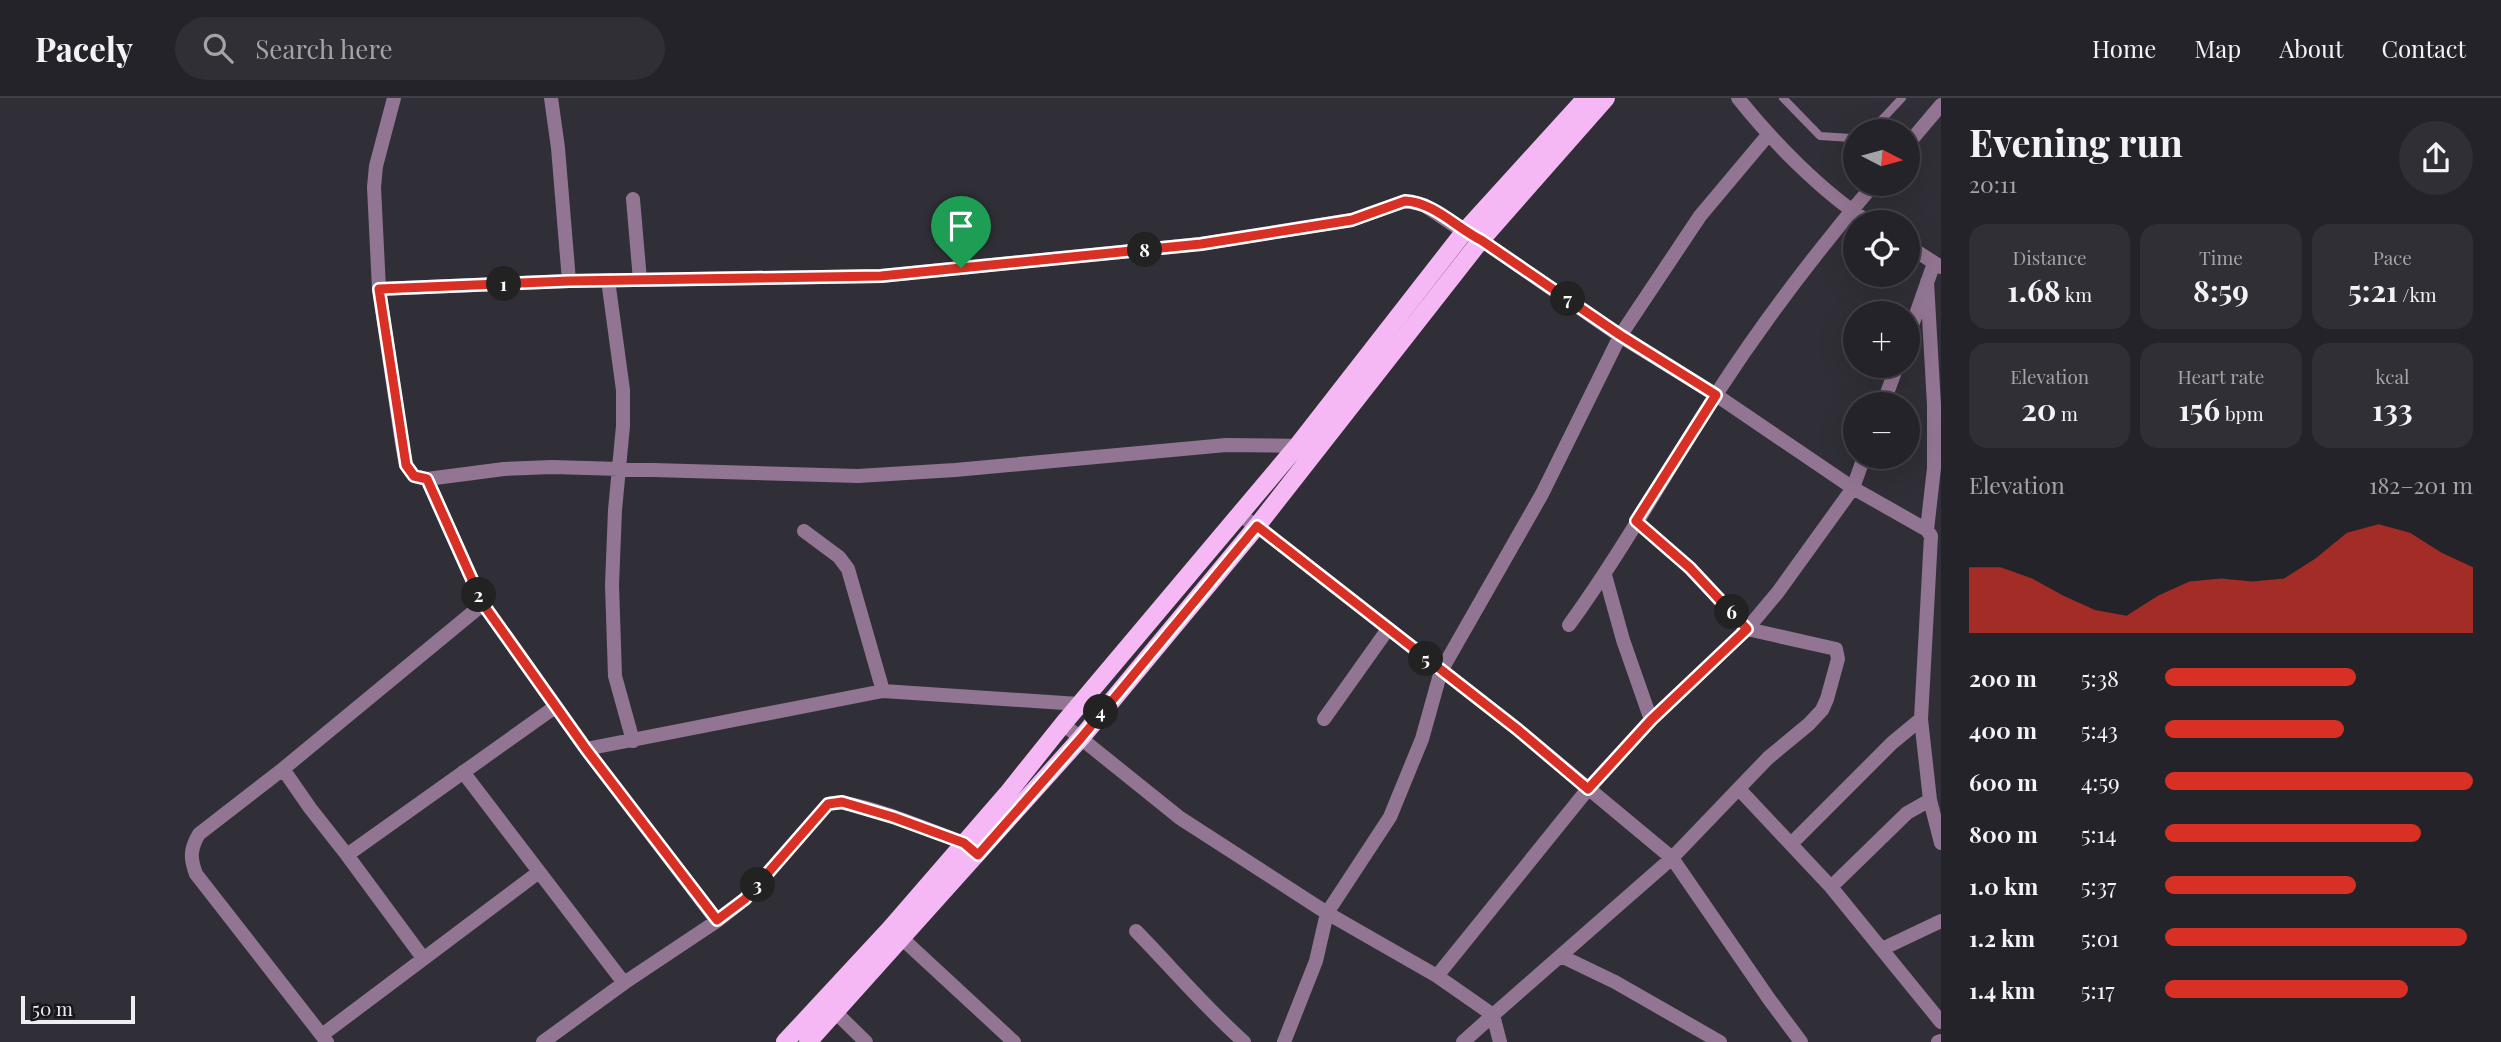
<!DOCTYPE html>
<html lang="en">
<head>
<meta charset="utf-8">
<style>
  :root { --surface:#242329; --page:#302f35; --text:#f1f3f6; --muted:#a3a4a8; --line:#414046; --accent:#d93025 }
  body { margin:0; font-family:"Playfair Display",serif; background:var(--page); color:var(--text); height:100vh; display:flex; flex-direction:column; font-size:26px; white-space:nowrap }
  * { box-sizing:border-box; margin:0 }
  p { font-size:23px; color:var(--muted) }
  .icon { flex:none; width:38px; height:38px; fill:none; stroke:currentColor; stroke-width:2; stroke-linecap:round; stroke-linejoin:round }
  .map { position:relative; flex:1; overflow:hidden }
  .details { display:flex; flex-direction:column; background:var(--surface); width:560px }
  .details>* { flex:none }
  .needle { width:46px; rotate:96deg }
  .tools { position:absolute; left:1843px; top:21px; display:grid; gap:14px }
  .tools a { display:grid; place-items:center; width:77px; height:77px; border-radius:50%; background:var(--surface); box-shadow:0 7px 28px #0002,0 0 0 2px var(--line); font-size:35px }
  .scale { position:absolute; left:21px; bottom:18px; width:114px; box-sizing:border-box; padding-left:7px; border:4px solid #eeedf2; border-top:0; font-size:19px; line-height:24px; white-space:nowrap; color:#eeedf2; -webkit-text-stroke:5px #18171b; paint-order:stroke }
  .pin { position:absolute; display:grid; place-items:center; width:60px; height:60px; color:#fff; margin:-72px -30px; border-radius:50% 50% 50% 0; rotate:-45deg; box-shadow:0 0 7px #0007 }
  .pin .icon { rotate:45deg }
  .km { position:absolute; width:35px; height:35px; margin:-18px; border-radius:50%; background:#222; color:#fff; font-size:19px; line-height:35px; text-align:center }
  .round { display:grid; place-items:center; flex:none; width:74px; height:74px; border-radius:37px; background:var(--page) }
  .head { display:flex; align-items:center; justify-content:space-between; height:119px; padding:0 28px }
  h1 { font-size:38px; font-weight:700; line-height:52px }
  .figures { display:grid; grid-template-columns:repeat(3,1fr); gap:10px; height:119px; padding:7px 28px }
  .figures div { display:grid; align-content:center; border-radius:18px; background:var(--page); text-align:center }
  .figures b { font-size:30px; font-weight:700 }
  .figures small { font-size:19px; font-weight:400 }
  .figures p { font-size:19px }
  .chart { height:196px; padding:14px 28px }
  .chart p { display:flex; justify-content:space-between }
  .chart svg { width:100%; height:126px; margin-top:7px; fill:var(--accent); opacity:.7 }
  ul { padding:0 28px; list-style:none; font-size:23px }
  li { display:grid; grid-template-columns:112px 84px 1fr; align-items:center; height:52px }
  li i { height:18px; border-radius:9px; background:var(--accent) }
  header { display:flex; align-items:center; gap:42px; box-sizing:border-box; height:98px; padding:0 35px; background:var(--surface); border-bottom:2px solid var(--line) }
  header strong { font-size:33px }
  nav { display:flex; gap:38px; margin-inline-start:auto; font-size:24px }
  .search { width:490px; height:63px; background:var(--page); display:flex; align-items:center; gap:18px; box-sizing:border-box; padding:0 24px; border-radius:38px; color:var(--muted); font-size:26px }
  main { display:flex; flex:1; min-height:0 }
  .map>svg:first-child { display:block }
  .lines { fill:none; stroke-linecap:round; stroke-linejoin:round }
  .service { stroke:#927592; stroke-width:8 }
  .minor { stroke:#927592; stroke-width:14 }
  .primary { stroke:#f5b8f5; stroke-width:18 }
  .route-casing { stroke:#fff; stroke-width:14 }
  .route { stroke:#d93025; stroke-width:9 }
</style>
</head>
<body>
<header>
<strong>Pacely</strong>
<div class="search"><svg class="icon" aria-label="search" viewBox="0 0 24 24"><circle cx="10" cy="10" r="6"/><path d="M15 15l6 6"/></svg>Search here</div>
<nav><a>Home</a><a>Map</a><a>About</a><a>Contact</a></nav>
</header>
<main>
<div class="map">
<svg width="1941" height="944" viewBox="0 0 1941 944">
  <rect width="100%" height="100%" fill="#302f37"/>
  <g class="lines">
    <path class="service" d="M 1783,0 L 1820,38 L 1851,40 L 1855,38
      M 1867,33 L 1873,31 L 1902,0"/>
    <path class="minor" d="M 551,0 L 558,50 L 569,183 L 881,178 L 1201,146 L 1351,122 L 1405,103 L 1424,107 L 1464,134 L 1481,142 L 1620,238 L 1716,297 L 1853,390 L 1864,359
      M 1738,0 C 1772,43 1823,95 1869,124
      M 1908,46 L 1941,7
      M 633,101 L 640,182
      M 1908,148 L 1941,169
      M 608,182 L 623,292 L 623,328 L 615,412 L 612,487 L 615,578 L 633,643
      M 569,183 L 379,191 L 402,346 L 406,367 L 414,378 L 427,381 L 504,371 L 552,369 L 858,378 L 955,372 L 1226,347 L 1305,348
      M 379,191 L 374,89 L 376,68 L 394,0
      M 1908,239 L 1934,165
      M 1883,306 L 1897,268
      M 427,381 L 483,506 L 586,651 L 883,593 L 1079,606 L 1098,617
      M 1239,417 L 1257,428 L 1517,631 L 1672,760 L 1769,901 L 1801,944
      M 1927,432 L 1934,370 L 1934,307 L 1927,184
      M 804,433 L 839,459 L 848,471 L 883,593
      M 1605,477 L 1623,542 L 1651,622
      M 1569,527 C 1622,454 1666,374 1715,298 C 1763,224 1817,153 1874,86
      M 1324,621 L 1388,531
      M 1063,626 L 1180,720 L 1327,815 L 1437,878 L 1493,917 L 1672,760 L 1768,660 L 1809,626 L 1822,612 L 1827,601 L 1838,561 L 1836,551 L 1747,531 L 1690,470 L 1636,423
      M 586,651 L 717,823 L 745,801 L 828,706 C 849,697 939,736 964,745 L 972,752
      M 283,671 L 199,736 C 190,751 190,760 196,776 L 327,944
      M 463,674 L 624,885
      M 1739,691 L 1831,789 L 1941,924
      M 1791,746 L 1892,645 L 1921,621
      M 347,757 L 555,609
      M 1831,789 L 1907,715 L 1930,702
      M 894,833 L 1014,944
      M 1136,833 C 1172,870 1206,910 1244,944
      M 1882,851 L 1941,823
      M 1561,858 L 1615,884 L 1720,944
      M 423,860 L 347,757 L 310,710 L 283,671 L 483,506
      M 1437,878 L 1588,691 L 1651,622 L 1747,531 L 1778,494 L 1853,390 L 1927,432 L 1931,438 L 1921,621 L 1930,702 L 1941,745
      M 829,908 L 866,944
      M 322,937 L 539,774
      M 543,944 L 624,885 L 717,823
      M 1284,944 L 1316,863 L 1327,815 L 1390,719 L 1422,641 L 1441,573 L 1542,396 L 1620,238 L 1700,118 L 1768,37
      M 1463,944 L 1493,917 L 1500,944
      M 1938,944 L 1941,943"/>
    <path class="primary" d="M 785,944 L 890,831 L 1007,696 L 1063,626 L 1298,347 L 1464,134 L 1586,0
      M 808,944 L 1081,640 L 1257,428 L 1481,142 L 1606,0"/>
  </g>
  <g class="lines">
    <defs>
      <path id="route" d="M 1405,103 C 1433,104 1457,130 1481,142 L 1620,237 L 1716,297 L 1636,423 L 1690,470 L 1747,531 L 1651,622 L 1588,691 L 1517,631 L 1257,428 L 1081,640 L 978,757 L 964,745 L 893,719 L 842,704 L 828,706 L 745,801 L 717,822 L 586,651 L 483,506 L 427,381 L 414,378 L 406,367 L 379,191 L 569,183 L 881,178 L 1201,146 L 1352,122 Z"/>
    </defs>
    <use href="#route" class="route-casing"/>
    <use href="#route" class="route"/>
  </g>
</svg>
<div class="tools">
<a><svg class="needle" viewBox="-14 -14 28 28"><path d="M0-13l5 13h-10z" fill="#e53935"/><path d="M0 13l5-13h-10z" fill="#a3a4a8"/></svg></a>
<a><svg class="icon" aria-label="locate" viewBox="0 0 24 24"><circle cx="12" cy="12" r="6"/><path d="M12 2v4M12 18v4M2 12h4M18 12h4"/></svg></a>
<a>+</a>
<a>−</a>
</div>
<div class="scale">50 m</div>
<div class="pin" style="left:961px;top:170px;background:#1e9e55"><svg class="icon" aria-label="arrive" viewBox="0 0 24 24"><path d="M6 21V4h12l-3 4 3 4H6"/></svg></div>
<b class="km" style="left:504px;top:186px">1</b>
<b class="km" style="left:479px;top:497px">2</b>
<b class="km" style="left:758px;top:787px">3</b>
<b class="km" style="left:1101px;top:614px">4</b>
<b class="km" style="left:1426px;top:561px">5</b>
<b class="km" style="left:1732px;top:514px">6</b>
<b class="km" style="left:1568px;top:201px">7</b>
<b class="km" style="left:1145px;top:152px">8</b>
</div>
<section class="details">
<div class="head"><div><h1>Evening run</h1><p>20:11</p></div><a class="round"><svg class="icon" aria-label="share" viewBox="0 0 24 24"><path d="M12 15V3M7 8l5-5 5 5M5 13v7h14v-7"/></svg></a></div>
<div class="figures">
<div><p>Distance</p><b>1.68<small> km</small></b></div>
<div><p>Time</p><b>8:59</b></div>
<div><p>Pace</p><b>5:21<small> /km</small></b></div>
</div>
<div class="figures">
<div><p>Elevation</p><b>20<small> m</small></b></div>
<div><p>Heart rate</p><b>156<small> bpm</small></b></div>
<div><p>kcal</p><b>133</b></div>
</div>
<div class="chart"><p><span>Elevation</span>182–201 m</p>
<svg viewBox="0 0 160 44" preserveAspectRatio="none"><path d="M0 44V21L10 21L20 25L30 31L40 36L50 38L60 31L70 26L80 25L90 26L100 25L110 18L120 9L130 6L140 9L150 16L160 21V44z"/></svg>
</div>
<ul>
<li><b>200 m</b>5:38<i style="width:62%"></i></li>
<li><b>400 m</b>5:43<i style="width:58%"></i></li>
<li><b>600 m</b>4:59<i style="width:100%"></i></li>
<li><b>800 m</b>5:14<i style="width:83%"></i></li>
<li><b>1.0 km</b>5:37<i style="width:62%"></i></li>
<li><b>1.2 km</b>5:01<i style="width:98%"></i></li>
<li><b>1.4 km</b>5:17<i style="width:79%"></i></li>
</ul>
</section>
</main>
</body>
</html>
